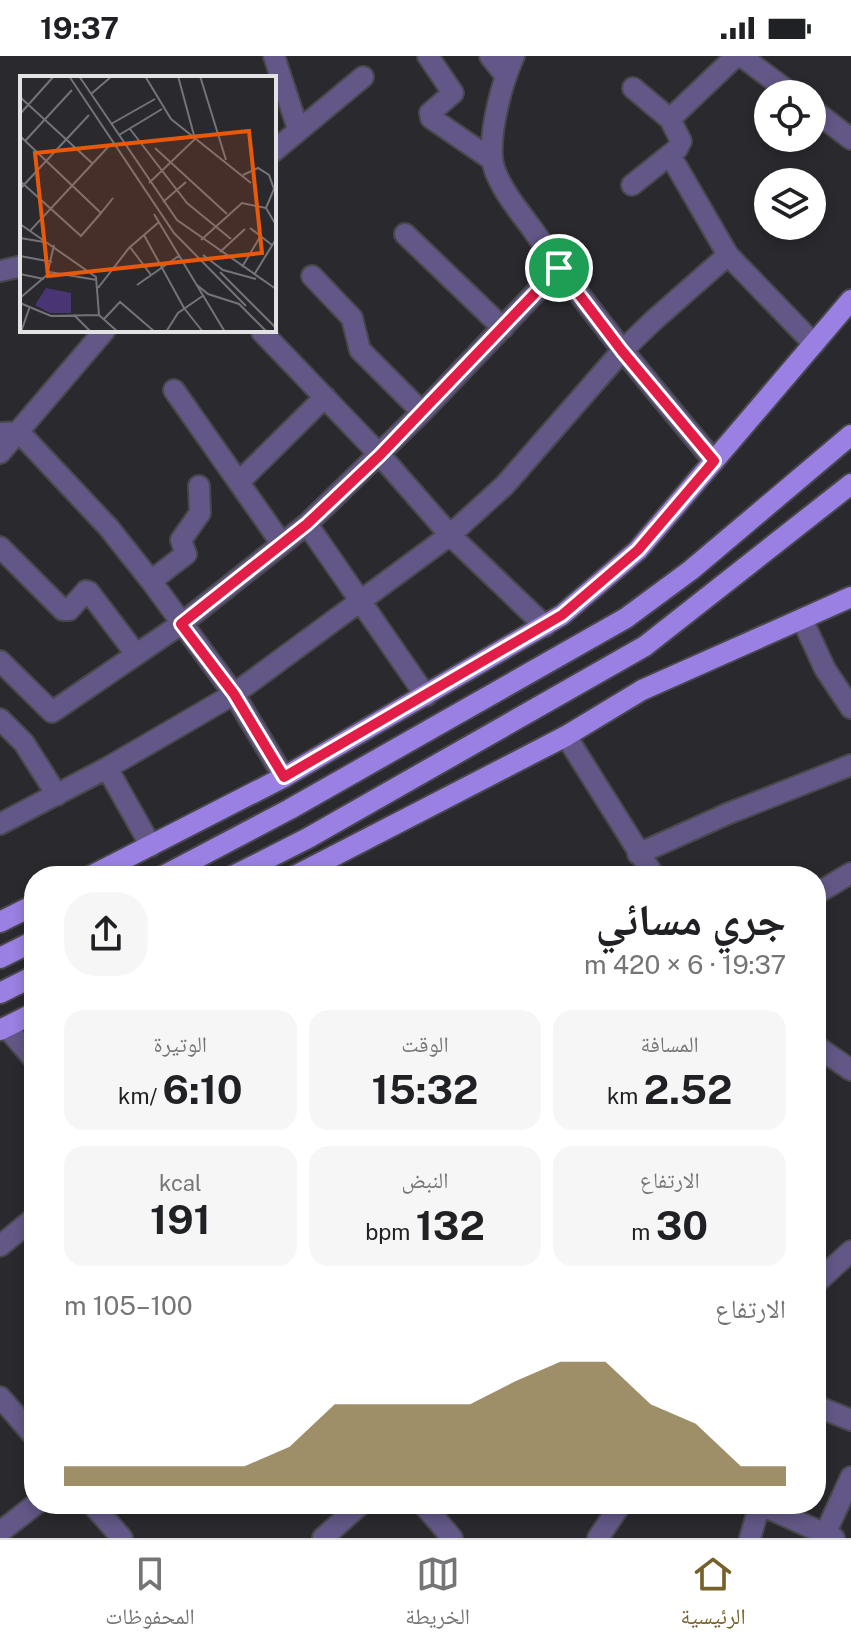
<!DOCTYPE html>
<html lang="ar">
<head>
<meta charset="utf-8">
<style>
  :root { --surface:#fff; --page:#f6f6f6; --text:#202124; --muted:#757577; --line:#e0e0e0; --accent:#77612b }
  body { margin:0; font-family:"Public Sans","Noto Naskh Arabic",sans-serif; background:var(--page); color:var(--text); direction:rtl; height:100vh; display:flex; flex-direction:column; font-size:30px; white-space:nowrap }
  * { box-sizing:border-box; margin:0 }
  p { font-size:26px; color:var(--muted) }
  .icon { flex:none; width:44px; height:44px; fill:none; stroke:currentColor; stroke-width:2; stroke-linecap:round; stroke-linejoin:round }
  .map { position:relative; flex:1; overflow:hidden; direction:ltr }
  .side { position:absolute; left:24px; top:810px; width:802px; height:648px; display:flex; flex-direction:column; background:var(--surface); border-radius:32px; box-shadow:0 4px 12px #0003; direction:rtl }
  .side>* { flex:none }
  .buttons { position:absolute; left:754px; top:24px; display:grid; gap:16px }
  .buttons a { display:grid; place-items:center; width:72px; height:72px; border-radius:50%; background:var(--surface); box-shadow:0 4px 12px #0003; font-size:40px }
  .pin { position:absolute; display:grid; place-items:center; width:68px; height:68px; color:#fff; margin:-34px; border:4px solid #fff; border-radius:50%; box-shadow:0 2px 8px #0007 }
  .round { display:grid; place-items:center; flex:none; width:84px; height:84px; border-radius:32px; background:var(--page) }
  .overview { display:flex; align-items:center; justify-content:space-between; height:136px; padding:0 40px }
  h1 { font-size:44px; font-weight:700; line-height:60px }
  .metrics { display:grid; grid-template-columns:repeat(3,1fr); gap:12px; height:136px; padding:8px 40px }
  .metrics div { display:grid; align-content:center; border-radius:20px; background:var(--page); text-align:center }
  .metrics b { font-size:40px; font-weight:700 }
  .metrics small { font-size:22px; font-weight:400 }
  .metrics p { font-size:22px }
  .chart { height:224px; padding:16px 40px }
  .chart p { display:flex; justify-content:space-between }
  .chart svg { width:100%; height:144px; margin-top:8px; fill:var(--accent); opacity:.7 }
  .status { display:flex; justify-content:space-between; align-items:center; height:56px; padding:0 40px; background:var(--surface); direction:ltr }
  .status svg { height:22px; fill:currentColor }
  .tabs { display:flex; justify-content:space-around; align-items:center; height:112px; border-top:2px solid var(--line); background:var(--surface); font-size:22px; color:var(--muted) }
  .tabs a { display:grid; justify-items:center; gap:4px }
  .tabs .current { color:var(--accent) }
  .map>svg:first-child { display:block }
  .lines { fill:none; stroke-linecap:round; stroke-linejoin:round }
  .minor-casing { stroke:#48474b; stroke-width:24 }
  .major-casing { stroke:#48474b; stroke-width:24 }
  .minor { stroke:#625786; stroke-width:20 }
  .major { stroke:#9a80e2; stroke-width:20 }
  .route-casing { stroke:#fff; stroke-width:16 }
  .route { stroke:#e11d48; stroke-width:10 }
  .inset-road { fill:none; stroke:#747378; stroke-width:2 }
  .view { fill:#e8590c; fill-opacity:0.15; stroke:#e8590c; stroke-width:4 }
  .inset-edge { fill:none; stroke:#e3e3e6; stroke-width:4 }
</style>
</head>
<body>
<div class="status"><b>19:37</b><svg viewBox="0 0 49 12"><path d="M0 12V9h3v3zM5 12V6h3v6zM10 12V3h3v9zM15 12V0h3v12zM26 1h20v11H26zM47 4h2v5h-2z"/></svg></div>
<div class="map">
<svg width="851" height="1482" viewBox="0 0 851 1482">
  <rect width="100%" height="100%" fill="#2a292e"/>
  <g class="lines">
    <defs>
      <path id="minor" d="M 274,0 L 298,73
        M 428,0 L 453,37 L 430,57 L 431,62 L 491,103
        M 490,0 L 505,19
        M 514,0 C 502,26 490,72 492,101 C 493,124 519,155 533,174 C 589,255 651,330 714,405
        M 741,0 L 792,38
        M 812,53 L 851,83
        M 670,63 L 736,0
        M 274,95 L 363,21
        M 670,99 L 728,199 L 814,288
        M 632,129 L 677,93 L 681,85 L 670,63 L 633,32
        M 405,178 L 503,272
        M 0,215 L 22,210
        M 312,220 L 352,262 L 360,294 L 422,356
        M 262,276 L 380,399 L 450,479 L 545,570
        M 174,334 L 282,488
        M 0,377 L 19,376 L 109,472 L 151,525 L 234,638 L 284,721
        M 0,397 L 105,274
        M 239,426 L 325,341
        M 307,468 L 426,640
        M 0,491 L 63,554 L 69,554 L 86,535 L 89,536 L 136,598
        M 151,525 L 186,498 L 181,484 L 200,457 L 199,430
        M 802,563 L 825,613 L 851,652
        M 0,605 L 52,656 L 181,568 L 307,468 L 422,356 L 559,212
        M 0,663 L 24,687 L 57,739
        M 566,680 L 654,820
        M 107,712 L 151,790
        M 0,768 L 107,712 L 234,638 L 450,479 L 505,429 L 622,295 L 653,265 L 728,199
        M 638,798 L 727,758 L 851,709
        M 816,838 L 851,817
        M 6,971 L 34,1003
        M 816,990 L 851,1014
        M 0,1190 L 34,1162
        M 816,1227 L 851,1195
        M 0,1341 L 34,1380
        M 816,1350 L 851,1364
        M 92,1448 L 122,1482
        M 423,1448 L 452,1482
        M 759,1448 L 834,1482
        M 0,1476 L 36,1448
        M 826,1476 L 851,1421
        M 323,1482 L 361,1448
        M 598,1482 L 621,1448
        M 750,1482 L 760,1448"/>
      <path id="major" d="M 91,820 L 284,721 L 562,559 L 638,494 L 851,244
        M 163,820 L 290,753 L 626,562 L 691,514 L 851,379
        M 233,820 L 308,782 L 645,590 L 851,428
        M 295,820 L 566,680 L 642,634 L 851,541
        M 0,866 L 34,849
        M 0,902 L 34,885
        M 0,937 L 34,920
        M 0,974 L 34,957"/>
    </defs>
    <use href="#minor" class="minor-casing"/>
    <use href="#major" class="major-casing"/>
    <use href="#minor" class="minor"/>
    <use href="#major" class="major"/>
  </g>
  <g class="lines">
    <defs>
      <path id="route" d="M 559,212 L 622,295 L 714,405 L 638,494 L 562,559 L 284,721 L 234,638 L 181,568 L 307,468 L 380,399 Z"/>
    </defs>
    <use href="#route" class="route-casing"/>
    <use href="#route" class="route"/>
  </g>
  <g transform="translate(20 20)">
    <rect width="256" height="256" fill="#2a292e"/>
    <path d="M 26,212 L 51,217 L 51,237 L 30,237 L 15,229 Z" fill="#483674"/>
    <path class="inset-road" d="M 49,0 L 154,157 L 226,230M 59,0 L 157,144 L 256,213M 125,0 L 151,43 L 231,107M 180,0 L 206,84M 71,18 L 92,0M 0,21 L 73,88M 0,38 L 34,0M 91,48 L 135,23M 110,53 L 167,127 L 211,163M 99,59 L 142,33M 0,60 L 81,137 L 93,122M 5,65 L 52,14M 135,72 L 207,138M 223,99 L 238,92 L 249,99 L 254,113 L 246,132 L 256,149M 0,105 L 61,160 L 81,137M 129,107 L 175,63 L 158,0M 0,113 L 69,39M 143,126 L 166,106M 134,138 L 205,256M 0,148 L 10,155 L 89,70M 230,152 L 252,169M 10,155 L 76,201 L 79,239M 124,159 L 164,232 L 183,256M 0,162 L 24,166M 181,164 L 222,127 L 246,132M 110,171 L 131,199M 200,176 L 225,153M 183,179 L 203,194 L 236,203M 0,180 L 32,186M 222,191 L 240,161M 29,196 L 77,204M 200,196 L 256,252M 0,198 L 24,203M 234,199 L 256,163M 117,209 L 160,179M 177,209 L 188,218 L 219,228 L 247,256M 78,212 L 109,172 L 139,146M 0,222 L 27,199 L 34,169M 0,227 L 31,240 L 79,239 L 98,256M 54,239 L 71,256M 84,243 L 100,226 L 135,256M 1,256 L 10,230M 146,256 L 158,237 L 184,219"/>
    <path class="view" d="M 229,55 L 242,177 L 28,200 L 15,77 Z"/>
    <rect width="256" height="256" class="inset-edge"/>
  </g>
</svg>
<div class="buttons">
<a><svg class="icon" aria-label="locate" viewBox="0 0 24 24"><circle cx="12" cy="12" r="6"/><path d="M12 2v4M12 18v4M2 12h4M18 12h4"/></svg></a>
<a><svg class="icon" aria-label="layers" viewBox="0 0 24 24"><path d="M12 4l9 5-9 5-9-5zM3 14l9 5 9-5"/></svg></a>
</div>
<div class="pin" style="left:559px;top:212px;background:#1e9e55"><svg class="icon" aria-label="arrive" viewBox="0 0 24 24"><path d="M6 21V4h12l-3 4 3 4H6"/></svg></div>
<section class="side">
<div class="overview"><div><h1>جري مسائي</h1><p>19:37 · 6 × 420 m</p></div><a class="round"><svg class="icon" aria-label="share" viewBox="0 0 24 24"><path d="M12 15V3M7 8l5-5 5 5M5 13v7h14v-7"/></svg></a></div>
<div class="metrics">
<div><p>المسافة</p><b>2.52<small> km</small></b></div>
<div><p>الوقت</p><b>15:32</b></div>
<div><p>الوتيرة</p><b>6:10<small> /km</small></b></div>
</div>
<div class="metrics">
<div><p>الارتفاع</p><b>30<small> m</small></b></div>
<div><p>النبض</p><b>132<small> bpm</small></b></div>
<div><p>kcal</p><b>191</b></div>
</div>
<div class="chart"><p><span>الارتفاع</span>100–105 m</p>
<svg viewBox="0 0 160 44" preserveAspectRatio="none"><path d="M0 44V38L10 38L20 38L30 38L40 38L50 32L60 19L70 19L80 19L90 19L100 12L110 6L120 6L130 19L140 25L150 38L160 38V44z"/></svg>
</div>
</section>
</div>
<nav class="tabs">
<a class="current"><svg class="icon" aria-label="home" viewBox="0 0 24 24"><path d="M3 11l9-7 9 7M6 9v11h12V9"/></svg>الرئيسية</a>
<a><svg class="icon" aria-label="map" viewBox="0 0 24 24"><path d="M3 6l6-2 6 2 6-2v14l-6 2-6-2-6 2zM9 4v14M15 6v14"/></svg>الخريطة</a>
<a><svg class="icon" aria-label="saved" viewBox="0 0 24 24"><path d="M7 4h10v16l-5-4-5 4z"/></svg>المحفوظات</a>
</nav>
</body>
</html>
